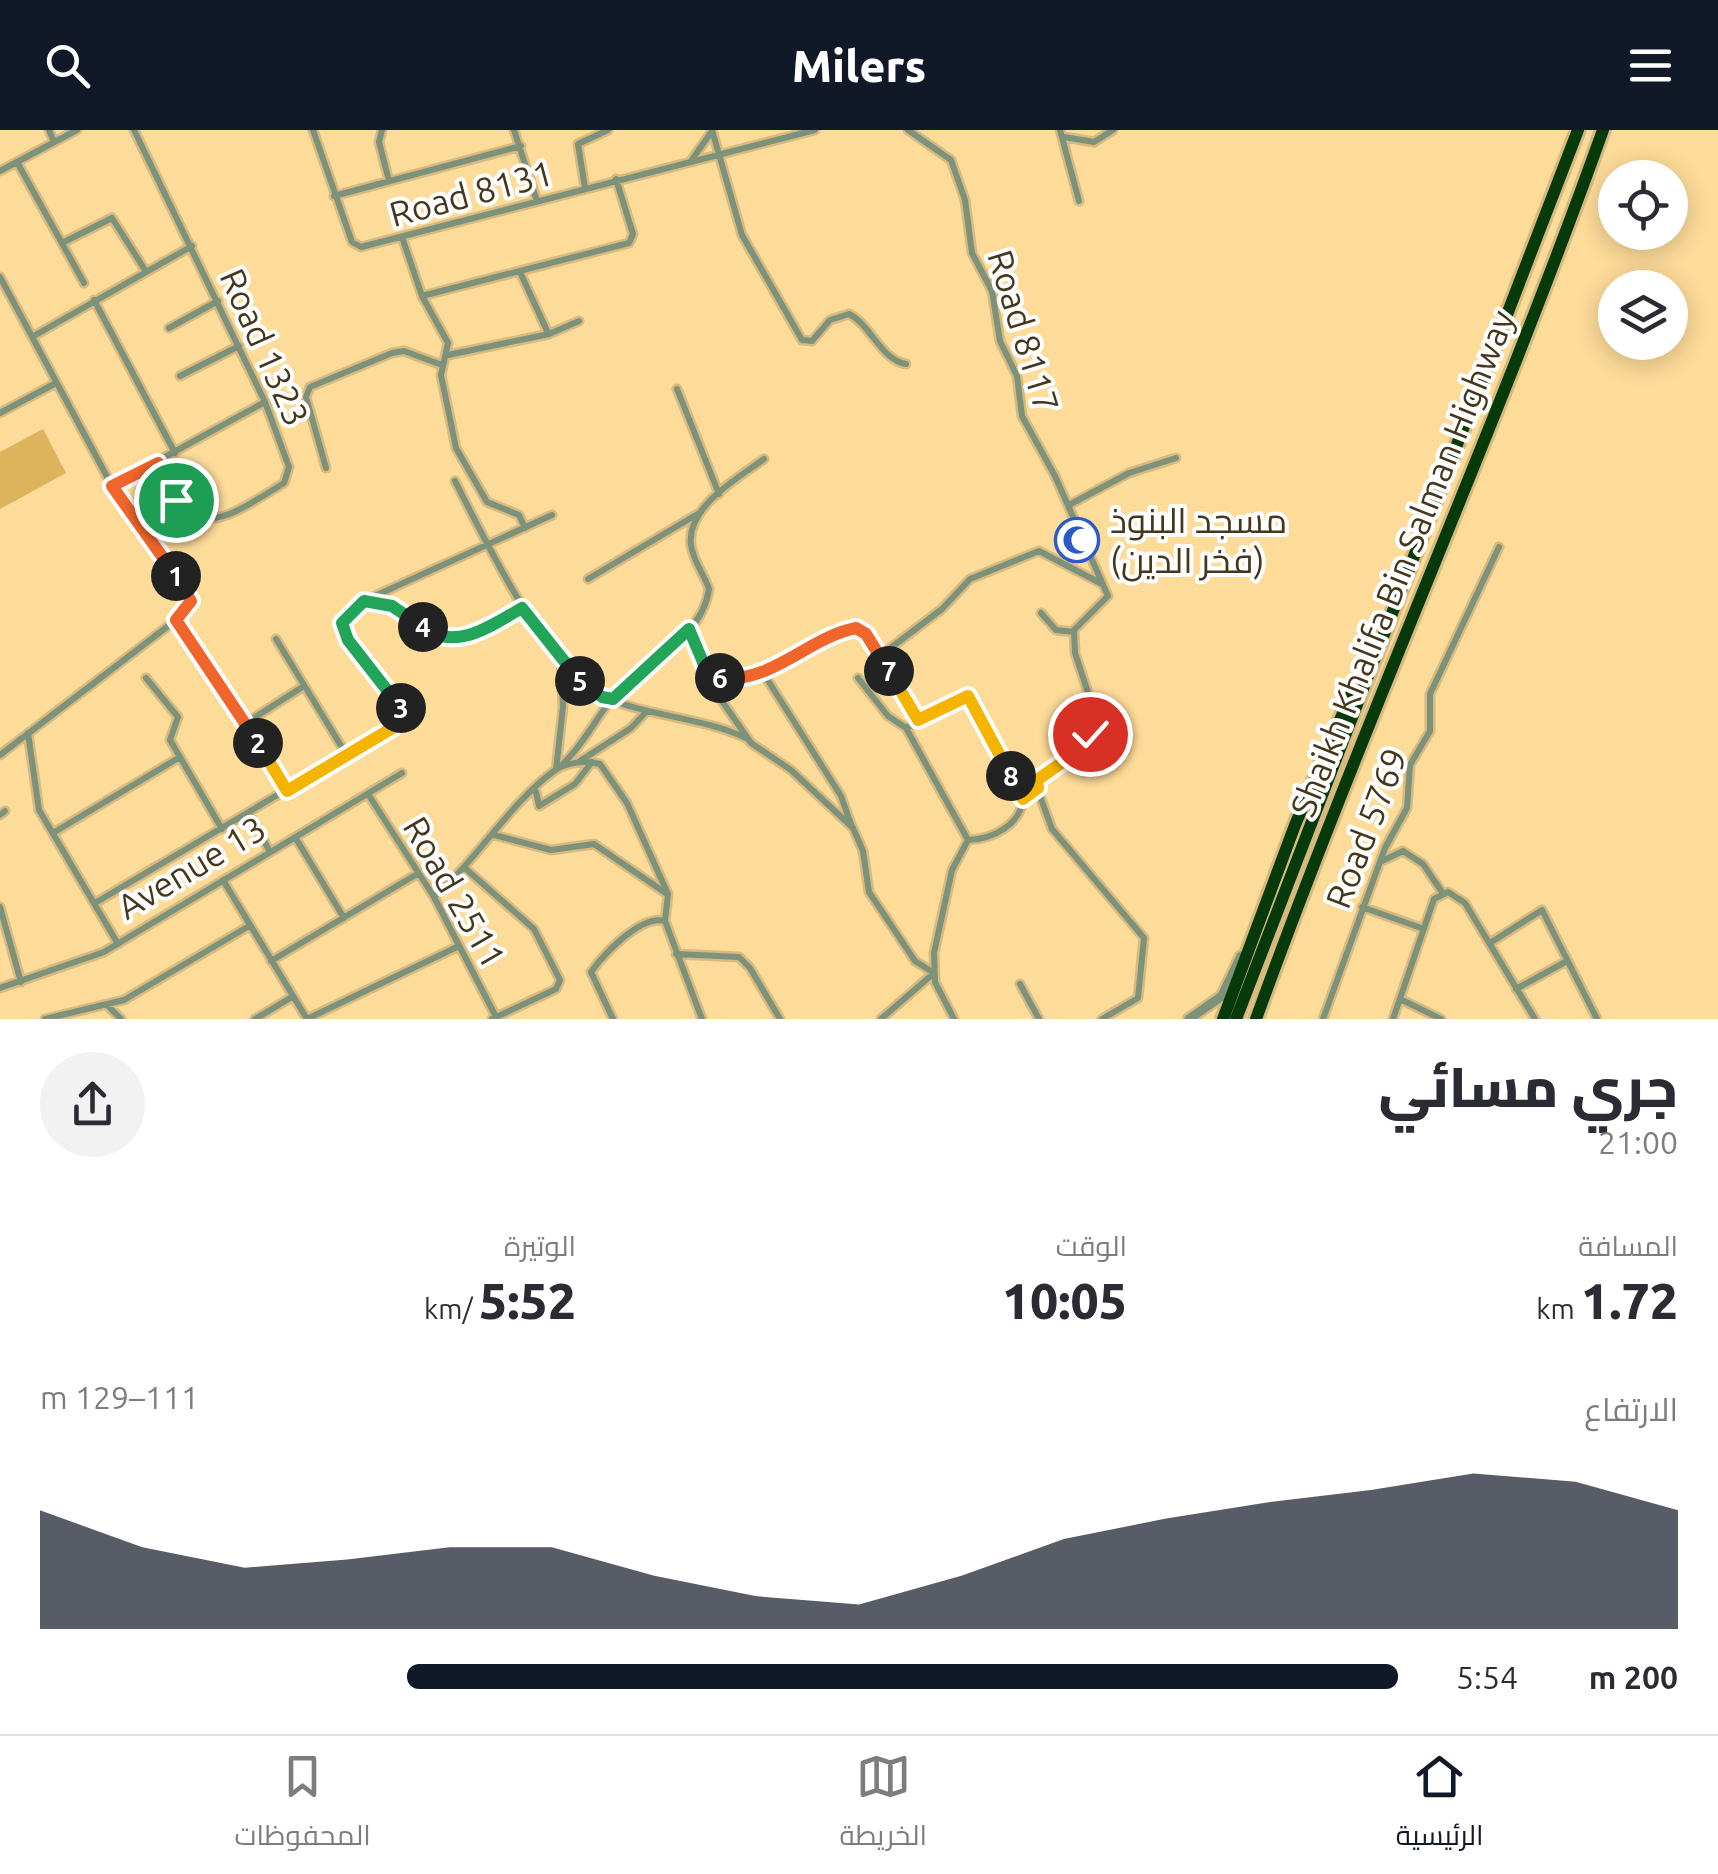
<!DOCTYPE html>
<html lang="ar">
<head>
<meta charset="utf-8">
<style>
  :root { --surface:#fff; --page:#f2f2f3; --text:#2b2b33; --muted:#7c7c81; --line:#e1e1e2; --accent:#111827 }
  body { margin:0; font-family:Ubuntu,Cairo,sans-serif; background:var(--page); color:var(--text); direction:rtl; height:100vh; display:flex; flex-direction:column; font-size:38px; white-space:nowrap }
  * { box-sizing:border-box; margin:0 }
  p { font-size:32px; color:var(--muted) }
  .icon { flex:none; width:55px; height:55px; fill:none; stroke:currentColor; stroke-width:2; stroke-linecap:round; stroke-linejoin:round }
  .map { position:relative; height:889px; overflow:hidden; direction:ltr }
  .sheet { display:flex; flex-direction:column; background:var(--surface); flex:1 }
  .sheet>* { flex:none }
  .buttons { position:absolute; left:1598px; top:30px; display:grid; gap:20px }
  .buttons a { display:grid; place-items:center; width:90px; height:90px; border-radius:50%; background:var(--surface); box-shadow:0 5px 25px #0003; font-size:50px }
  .pin { position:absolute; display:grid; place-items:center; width:85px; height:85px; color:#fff; margin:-42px; border:5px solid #fff; border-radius:50%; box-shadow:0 2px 10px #0007 }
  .km { position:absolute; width:50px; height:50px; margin:-25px; border-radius:50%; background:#222; color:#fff; font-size:28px; line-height:50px; text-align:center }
  .round { display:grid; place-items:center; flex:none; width:105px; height:105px; border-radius:52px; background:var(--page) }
  .headline { display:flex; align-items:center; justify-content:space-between; height:170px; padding:0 40px }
  h1 { font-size:55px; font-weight:800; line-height:75px }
  .stats { display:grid; grid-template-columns:repeat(3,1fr); gap:15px; height:170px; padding:10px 40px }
  .stats div { display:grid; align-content:center }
  .stats b { font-size:50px; font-weight:800 }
  .stats small { font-size:28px; font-weight:400 }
  .stats p { font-size:28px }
  .chart { height:280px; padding:20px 40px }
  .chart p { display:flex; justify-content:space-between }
  .chart svg { width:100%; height:180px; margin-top:10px; fill:var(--accent); opacity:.7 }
  ul { padding:0 40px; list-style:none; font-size:32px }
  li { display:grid; grid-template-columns:160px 120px 1fr; align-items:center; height:75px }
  li i { height:25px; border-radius:12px; background:var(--accent) }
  header { display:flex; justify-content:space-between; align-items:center; height:130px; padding:0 40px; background:var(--accent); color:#fff; font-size:45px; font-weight:800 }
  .menu { display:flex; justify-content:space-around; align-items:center; height:140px; border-top:2px solid var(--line); background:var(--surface); font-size:28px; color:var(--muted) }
  .menu a { display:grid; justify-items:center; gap:5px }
  .menu .on { color:var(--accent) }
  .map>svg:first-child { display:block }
  .pitch { fill:#ddb35b }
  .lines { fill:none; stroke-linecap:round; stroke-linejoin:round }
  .minor-casing { stroke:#d8ba80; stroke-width:11 }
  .tertiary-casing { stroke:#d8ba80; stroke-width:14 }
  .motorway-casing { stroke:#d8ba80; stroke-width:18 }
  .minor { stroke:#7c927b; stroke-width:6 }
  .tertiary { stroke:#7c927b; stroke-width:9 }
  .motorway { stroke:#073a0b; stroke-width:12 }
  .split-1-casing { stroke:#fff; stroke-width:20 }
  .split-2-casing { stroke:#fff; stroke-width:20 }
  .split-3-casing { stroke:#fff; stroke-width:20 }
  .split-4-casing { stroke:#fff; stroke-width:20 }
  .split-5-casing { stroke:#fff; stroke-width:20 }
  .split-6-casing { stroke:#fff; stroke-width:20 }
  .split-7-casing { stroke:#fff; stroke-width:20 }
  .split-8-casing { stroke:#fff; stroke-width:20 }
  .split-9-casing { stroke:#fff; stroke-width:20 }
  .split-1 { stroke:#f0652b; stroke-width:12 }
  .split-2 { stroke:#f0652b; stroke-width:12 }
  .split-3 { stroke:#f5b400; stroke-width:12 }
  .split-4 { stroke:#22a559; stroke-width:12 }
  .split-5 { stroke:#22a559; stroke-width:12 }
  .split-6 { stroke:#22a559; stroke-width:12 }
  .split-7 { stroke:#f0652b; stroke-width:12 }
  .split-8 { stroke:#f5b400; stroke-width:12 }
  .split-9 { stroke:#f5b400; stroke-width:12 }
  .labels { text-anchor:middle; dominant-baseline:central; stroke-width:8; stroke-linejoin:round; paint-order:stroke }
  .street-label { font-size:35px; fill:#44371c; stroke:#fff }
  .poi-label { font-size:35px; fill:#44371c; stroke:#fff; text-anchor:start }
</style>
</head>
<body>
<header><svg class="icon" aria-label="menu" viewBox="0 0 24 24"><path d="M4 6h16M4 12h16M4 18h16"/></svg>Milers<svg class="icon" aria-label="search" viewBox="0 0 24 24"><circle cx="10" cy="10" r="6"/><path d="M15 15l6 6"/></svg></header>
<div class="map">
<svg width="1718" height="889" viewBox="0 0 1718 889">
  <rect width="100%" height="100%" fill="#fddb99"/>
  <path class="pitch" d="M 43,299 L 66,343 L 0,379 L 0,322 Z"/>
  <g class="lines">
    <defs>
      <path id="minor" d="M 49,0 L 54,12
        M 134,0 L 265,272 L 289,337 L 284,353 C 219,393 195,414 157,333
        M 313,0 L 352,112 L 361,117 L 815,0
        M 382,0 L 379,12 L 389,51
        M 514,0 L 537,71
        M 712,0 L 742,105 L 802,210 L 812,211 L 830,190 L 849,184 C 871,195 881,230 906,234
        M 908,0 L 951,30 L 965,70 L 972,123 L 992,161 L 1000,211 L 1017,246 L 1022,286 L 1055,346 L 1108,466 L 1074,500 L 1075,523 L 1097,590 L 1082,616 L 1036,655 L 1052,699 L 1144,808 L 1138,868 L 1102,889
        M 1060,0 L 1079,71
        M 1064,7 L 1094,12 L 1113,0
        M 691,31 L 712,1
        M 17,32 L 84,153
        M 0,41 L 77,0
        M 585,58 L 578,14 L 608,0
        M 334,66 L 521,16
        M 402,107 L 422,166 L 448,213 L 441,245 L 456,318 L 487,372 L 519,385 L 525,398
        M 62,113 L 112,88 L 145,140
        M 520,142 L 548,203
        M 0,147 L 112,356 L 191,471 L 176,490 L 0,625
        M 422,166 L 629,113 L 633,104 L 616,49
        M 94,170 L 175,323
        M 169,198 L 218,171
        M 32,207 L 192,116
        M 448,225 L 549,204 L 579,191
        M 180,246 L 239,216
        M 677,259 L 719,364
        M 0,283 L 56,253
        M 326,338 L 306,267 L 310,257 L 392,223 L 404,221 L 442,235
        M 455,351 C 481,402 548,542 600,565 C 646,587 699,586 746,608
        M 112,356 L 265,272
        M 1069,375 L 1129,343 L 1176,328
        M 588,449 L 701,382
        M 370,471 L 408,485 L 442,509 L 479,502 L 522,478
        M 1041,483 L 1056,500 L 1074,502
        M 176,490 L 287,661
        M 689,499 L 715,561 L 751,613 L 791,640 L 853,698 L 863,721 L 869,762 L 915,831 L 934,843 L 881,889
        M 276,509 L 346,624
        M 880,526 L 942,479 L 970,449 L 1039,421 L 1102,454
        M 771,539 L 767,549 L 841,666 L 852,697
        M 709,545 C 764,562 806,508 855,498 L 866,504 L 918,590
        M 146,548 L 178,587 L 170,610 L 222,699
        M 858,548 L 888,586 L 906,598 L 968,710
        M 246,593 L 304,556
        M 906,598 L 967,566 L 1023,669 C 1020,696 992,709 968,710 L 952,740 L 934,823 L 935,852 L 954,889
        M 28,603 L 39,680 L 118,814
        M 580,631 L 631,598 L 647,581
        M 562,635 C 582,616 592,595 608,574 C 638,536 702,511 709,459 C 704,444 693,431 691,415 C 686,377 738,348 764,329
        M 556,640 L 563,577 L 561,527
        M 536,662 L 539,676 L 575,654 L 592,632
        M 368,664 L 434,767 L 496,887
        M 249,683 L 270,722
        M 0,685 L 5,681
        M 53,703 L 180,627
        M 494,705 L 551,720 L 594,714 L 667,764
        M 295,707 L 344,788
        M 1380,732 L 1403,721 L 1423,734 L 1442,762
        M 466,739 L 534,799 L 560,850 L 556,859 L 492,889
        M 223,750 L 307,889
        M 434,767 C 477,730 509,674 554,641 C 567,632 585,630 600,634 L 627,673 L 668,764 L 665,791 L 702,889
        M 95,773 L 399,593 L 398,573 L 343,501 L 345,487 L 364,471 L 552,385
        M 0,777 L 21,852
        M 1362,777 L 1424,799
        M 1490,813 L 1542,780 L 1597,889
        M 676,824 L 739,827 L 750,838 L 780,889
        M 271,831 L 417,744
        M 1020,854 L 1039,889
        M 0,858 L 104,822 L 402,643
        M 1516,859 L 1567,831
        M 1400,869 L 1441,889
        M 108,876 L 121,889
        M 45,889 L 124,870 L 249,796
        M 255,889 L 292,867
        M 307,889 L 459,816
        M 613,889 L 591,842 C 604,824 641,784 665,791
        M 1323,889 L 1385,718 L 1407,678 L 1410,635 L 1430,601 L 1430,564 L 1499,417
        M 1393,889 L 1434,769 L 1448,762 L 1465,773 L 1535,889"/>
      <path id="tertiary" d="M 1189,889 L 1222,866 L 1241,826"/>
      <path id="motorway" d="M 1223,889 L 1295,695 L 1352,562
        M 1236,889 L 1578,0
        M 1256,889 C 1364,590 1496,300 1603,0"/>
    </defs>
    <use href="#minor" class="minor-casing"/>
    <use href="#tertiary" class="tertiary-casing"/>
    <use href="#motorway" class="motorway-casing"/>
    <use href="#minor" class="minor"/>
    <use href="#tertiary" class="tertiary"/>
    <use href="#motorway" class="motorway"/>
  </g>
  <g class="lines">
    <defs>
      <path id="split-1" d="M 176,446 L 112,356 L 158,333 L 176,370"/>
      <path id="split-2" d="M 176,446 L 191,471 L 176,490 L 258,613"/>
      <path id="split-3" d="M 258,613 L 287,661 L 394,597 L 402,586 L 401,578"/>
      <path id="split-4" d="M 401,578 L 348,510 L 342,493 L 364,471 L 392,476 L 423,497"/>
      <path id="split-5" d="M 423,497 C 456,522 490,496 522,478 L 580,551"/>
      <path id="split-6" d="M 580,551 L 602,567 L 613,569 L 689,499 L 708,544 L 720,548"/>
      <path id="split-7" d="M 720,548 C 771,554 809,507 856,498 L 866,504 L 889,541"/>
      <path id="split-8" d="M 889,541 L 918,590 L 968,566 L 1011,646"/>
      <path id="split-9" d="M 1011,646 L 1023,669 L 1038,658 L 1037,650 L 1074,624 L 1090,604"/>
    </defs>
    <use href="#split-1" class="split-1-casing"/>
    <use href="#split-2" class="split-2-casing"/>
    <use href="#split-3" class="split-3-casing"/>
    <use href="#split-4" class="split-4-casing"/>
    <use href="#split-5" class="split-5-casing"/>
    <use href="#split-6" class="split-6-casing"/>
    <use href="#split-7" class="split-7-casing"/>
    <use href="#split-8" class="split-8-casing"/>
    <use href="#split-9" class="split-9-casing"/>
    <use href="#split-1" class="split-1"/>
    <use href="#split-2" class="split-2"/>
    <use href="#split-3" class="split-3"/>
    <use href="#split-4" class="split-4"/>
    <use href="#split-5" class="split-5"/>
    <use href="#split-6" class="split-6"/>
    <use href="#split-7" class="split-7"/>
    <use href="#split-8" class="split-8"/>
    <use href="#split-9" class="split-9"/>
  </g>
  <defs>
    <symbol id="mosque-ring" viewBox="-11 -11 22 22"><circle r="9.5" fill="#fff" stroke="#2c5ac8" stroke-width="1.5"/><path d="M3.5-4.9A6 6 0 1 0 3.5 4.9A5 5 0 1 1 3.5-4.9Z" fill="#2c5ac8"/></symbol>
  </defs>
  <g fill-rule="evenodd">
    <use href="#mosque-ring" x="1052" y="385" width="50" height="50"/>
  </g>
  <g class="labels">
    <g class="street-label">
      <text transform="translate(471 63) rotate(-15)">Road 8131</text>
      <text transform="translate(1024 201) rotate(73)">Road 8117</text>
      <text transform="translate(265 217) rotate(66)">Road 1323</text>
      <text transform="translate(1402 433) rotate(-68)">Shaikh Khalifa Bin Salman Highway</text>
      <text transform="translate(1366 698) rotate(-69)">Road 5769</text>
      <text transform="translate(191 737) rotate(-31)">Avenue 13</text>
      <text transform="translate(455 762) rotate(60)">Road 2511</text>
    </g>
    <g class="poi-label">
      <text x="1110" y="390">مسجد البنوذ<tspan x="1110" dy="40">(فخر الدين)</tspan></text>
    </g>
  </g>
</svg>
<div class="buttons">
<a><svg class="icon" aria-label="locate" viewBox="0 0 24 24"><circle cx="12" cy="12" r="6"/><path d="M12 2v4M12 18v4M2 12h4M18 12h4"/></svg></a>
<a><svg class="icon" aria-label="layers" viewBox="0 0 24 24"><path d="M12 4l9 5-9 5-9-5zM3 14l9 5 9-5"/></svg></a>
</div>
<div class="pin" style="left:176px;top:370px;background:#1e9e55"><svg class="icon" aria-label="arrive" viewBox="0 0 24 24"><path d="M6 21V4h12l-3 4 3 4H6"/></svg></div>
<div class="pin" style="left:1090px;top:604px;background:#d93025"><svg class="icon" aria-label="check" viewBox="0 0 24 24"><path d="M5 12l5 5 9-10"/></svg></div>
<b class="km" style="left:176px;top:446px">1</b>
<b class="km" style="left:258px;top:613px">2</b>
<b class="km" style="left:401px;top:578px">3</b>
<b class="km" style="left:423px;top:497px">4</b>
<b class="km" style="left:580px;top:551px">5</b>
<b class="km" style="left:720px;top:548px">6</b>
<b class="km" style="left:889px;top:541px">7</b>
<b class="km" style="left:1011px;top:646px">8</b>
</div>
<section class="sheet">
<div class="headline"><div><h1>جري مسائي</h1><p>21:00</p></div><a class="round"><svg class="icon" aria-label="share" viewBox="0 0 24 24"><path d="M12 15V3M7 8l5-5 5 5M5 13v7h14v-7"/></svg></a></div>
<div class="stats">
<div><p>المسافة</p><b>1.72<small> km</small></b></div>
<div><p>الوقت</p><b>10:05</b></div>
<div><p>الوتيرة</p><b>5:52<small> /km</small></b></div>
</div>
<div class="chart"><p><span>الارتفاع</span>111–129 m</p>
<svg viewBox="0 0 160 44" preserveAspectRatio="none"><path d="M0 44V15L10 24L20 29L30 27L40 24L50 24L60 31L70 36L80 38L90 31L100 22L110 17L120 13L130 10L140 6L150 8L160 15V44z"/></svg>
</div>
<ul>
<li><b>200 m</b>5:54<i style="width:73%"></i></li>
</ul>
</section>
<nav class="menu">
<a class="on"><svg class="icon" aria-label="home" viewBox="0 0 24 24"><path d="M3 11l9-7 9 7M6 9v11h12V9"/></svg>الرئيسية</a>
<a><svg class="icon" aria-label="map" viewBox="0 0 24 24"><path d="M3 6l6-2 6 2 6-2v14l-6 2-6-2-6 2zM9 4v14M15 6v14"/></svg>الخريطة</a>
<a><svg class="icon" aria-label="saved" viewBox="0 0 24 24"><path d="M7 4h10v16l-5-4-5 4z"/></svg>المحفوظات</a>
</nav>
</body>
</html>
